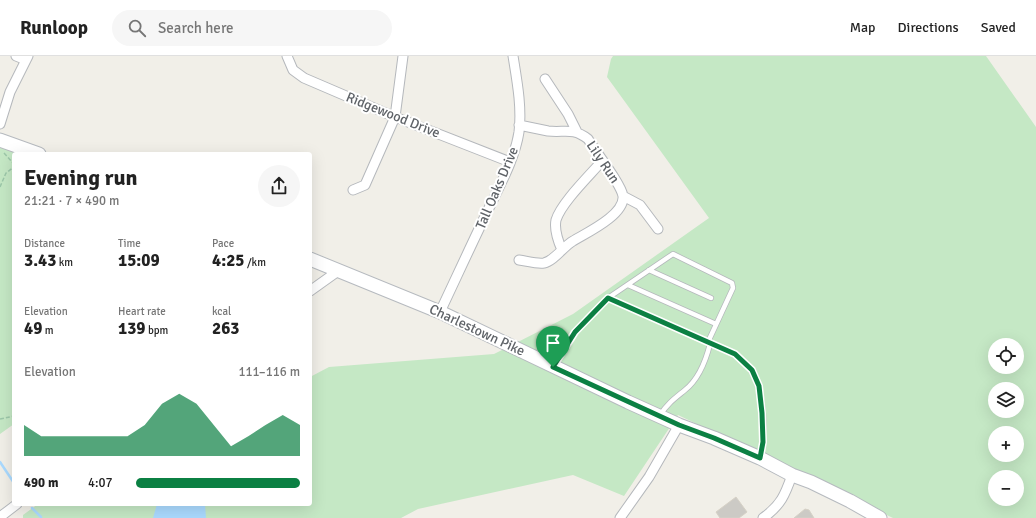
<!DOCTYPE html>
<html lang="en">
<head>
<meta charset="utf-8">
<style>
  :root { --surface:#fff; --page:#f6f6f6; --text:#222; --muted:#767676; --line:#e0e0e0; --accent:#0b8043 }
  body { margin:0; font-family:Signika,sans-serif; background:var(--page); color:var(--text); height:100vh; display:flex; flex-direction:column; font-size:15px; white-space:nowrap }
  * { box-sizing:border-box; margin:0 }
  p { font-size:13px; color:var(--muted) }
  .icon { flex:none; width:22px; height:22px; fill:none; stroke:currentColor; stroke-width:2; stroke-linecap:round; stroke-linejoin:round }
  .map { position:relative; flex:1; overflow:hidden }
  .drawer { position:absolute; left:12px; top:96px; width:300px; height:354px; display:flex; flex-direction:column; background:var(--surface); border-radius:4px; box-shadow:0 4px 16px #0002 }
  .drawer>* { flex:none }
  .fabs { position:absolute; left:988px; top:282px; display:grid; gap:8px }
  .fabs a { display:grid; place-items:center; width:36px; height:36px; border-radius:50%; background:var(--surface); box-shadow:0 4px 16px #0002; font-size:20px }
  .pin { position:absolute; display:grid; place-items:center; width:34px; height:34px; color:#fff; margin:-41px -17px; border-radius:50% 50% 50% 0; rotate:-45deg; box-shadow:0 0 4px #0007 }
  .pin .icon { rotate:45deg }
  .round { display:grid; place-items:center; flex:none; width:42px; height:42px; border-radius:21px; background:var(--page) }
  .headline { display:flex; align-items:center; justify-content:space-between; height:68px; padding:0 12px }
  h1 { font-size:22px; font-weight:700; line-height:30px }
  .figures { display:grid; grid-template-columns:repeat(3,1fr); gap:6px; height:68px; padding:4px 12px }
  .figures div { display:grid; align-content:center }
  .figures b { font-size:17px; font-weight:700 }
  .figures small { font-size:11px; font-weight:400 }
  .figures p { font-size:11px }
  .chart { height:112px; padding:8px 12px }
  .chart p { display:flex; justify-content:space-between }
  .chart svg { width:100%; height:72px; margin-top:4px; fill:var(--accent); opacity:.7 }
  ul { padding:0 12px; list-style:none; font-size:13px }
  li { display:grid; grid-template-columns:64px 48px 1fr; align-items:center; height:30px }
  li i { height:10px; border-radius:5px; background:var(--accent) }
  header { display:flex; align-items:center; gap:24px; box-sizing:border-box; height:56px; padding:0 20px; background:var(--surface); border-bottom:1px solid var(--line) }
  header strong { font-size:19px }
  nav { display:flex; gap:22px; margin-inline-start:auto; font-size:14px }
  .search { width:280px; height:36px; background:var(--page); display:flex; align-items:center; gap:10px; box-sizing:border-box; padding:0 14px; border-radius:22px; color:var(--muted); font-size:15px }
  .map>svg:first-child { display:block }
  .green { fill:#c5e8c5; fill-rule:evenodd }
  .water { fill:#aadaff }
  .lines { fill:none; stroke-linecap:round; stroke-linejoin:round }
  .stream { stroke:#aadaff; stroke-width:2.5 }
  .building { fill:#cccac5; stroke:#d6d1c6 }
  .lane-casing { stroke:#b5b8bc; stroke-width:6 }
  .street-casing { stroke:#b5b8bc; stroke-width:11 }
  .secondary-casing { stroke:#b6babf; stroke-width:15 }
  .path { stroke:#9cc7a9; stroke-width:1.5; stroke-dasharray:4 2; stroke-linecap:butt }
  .lane { stroke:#fff; stroke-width:4.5 }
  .street { stroke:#fff; stroke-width:9 }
  .secondary { stroke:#fff; stroke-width:13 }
  .route-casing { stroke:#fff; stroke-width:8 }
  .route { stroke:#0b8043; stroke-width:5 }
  .labels { text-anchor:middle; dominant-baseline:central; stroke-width:4; stroke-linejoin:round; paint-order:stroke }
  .street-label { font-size:14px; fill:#5f6368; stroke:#fff }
</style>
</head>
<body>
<header>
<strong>Runloop</strong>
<div class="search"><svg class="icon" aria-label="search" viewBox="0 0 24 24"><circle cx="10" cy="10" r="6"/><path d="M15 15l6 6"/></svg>Search here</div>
<nav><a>Map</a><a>Directions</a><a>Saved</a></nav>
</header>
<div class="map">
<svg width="1036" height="462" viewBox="0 0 1036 462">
  <rect width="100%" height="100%" fill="#f1efe8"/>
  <path class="green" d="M 613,0 L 986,0 L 1036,71 L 1036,462 L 893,462 L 678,359 L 624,440 L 573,419 L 418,453 L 401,462 L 23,462 L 23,459 L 38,448 L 310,448 L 310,321 L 329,311 L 494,298 L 573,258 L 709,162 L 607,21 L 611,3 ZM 995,289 L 1017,289 L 1017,311 L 995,311 ZM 995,333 L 1017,333 L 1017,355 L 995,355 ZM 995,377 L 1017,377 L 1017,399 L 995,399 ZM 995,421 L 1017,421 L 1017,443 L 995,443 Z
    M 0,88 L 25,98 L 14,98 L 14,368 L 0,378 Z"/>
  <path class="water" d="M 157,448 L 205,448 L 206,462 L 153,462 Z"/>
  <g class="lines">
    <path class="stream" d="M 0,406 L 14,427
      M 32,452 L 41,461 L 41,462"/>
  </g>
  <path class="building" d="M 736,441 L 747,456 L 739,462 L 720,462 L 716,456 Z
    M 805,453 L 809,454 L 814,462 L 794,462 Z"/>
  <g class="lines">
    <defs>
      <path id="lane" d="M 649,214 L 711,242
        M 628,229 L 716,268
        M 608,242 L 735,298 C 741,304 749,309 752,316 C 765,339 766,376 760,401
        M 554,310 L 575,276 L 608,242 L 673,198 L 732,227 L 733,232 L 708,286
        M 660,359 C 668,347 674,343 685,334 C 699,323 706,304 710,288"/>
      <path id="street" d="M 16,0 L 26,4
        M 287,0 L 293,14 L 304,22 L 395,61 L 510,106
        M 545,23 L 568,58 L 577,76
        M 0,68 L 10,36 L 28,0
        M 519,69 C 529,71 538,73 548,75 C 565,77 572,71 588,83 C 596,96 621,128 623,140 C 625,159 586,177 573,185 C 564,190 554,205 544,207 C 536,208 527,205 519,204
        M 353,134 L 365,129 L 395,61 L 403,0
        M 623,140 L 640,149 L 658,173
        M 562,194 C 558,185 554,174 556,164 C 561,147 590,119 602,105
        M 310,235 L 338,215
        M 440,256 C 457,220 473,185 490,150 C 501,127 515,102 519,76 C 522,51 517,25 513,0
        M 0,461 L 17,448
        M 620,462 L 649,421 L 679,369
        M 763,462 C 781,449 785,439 792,419"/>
      <path id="secondary" d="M 0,84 L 39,98
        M 310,203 L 440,256 L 628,346 L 679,369 L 714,382 L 760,402 L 792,419 L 811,426 L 850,445 L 880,462"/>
    </defs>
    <use href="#lane" class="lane-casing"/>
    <use href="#street" class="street-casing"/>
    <use href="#secondary" class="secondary-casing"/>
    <path class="path" d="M 4,97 L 14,108
      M 0,131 L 6,117 L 14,111
      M 0,363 L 14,360"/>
    <use href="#lane" class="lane"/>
    <use href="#street" class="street"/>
    <use href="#secondary" class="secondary"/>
  </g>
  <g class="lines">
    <defs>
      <path id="route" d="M 608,242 L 735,298 L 752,314 L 759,330 L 762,357 L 763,386 L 760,402 L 714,382 L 679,369 L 553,311 L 575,276 Z"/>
    </defs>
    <use href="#route" class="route-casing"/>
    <use href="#route" class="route"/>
  </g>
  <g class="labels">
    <g class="street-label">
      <text transform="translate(393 59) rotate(22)">Ridgewood Drive</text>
      <text transform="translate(603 106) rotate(56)">Lily Run</text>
      <text transform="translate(497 132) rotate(-67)">Tall Oaks Drive</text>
      <text transform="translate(477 274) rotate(25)">Charlestown Pike</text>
    </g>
  </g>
</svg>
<div class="fabs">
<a><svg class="icon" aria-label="locate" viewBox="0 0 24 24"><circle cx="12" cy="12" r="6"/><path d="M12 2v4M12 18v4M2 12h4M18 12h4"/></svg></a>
<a><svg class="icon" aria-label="layers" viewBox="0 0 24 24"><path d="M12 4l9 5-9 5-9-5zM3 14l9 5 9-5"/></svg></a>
<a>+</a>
<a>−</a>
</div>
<div class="pin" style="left:553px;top:311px;background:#1e9e55"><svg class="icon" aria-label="arrive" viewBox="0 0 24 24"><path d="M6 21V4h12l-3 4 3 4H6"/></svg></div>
<section class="drawer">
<div class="headline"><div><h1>Evening run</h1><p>21:21 · 7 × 490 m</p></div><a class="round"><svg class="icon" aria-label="share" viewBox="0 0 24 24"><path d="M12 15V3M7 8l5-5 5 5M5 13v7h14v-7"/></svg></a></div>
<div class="figures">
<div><p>Distance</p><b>3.43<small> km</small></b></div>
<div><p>Time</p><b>15:09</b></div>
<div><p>Pace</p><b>4:25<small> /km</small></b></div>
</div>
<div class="figures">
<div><p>Elevation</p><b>49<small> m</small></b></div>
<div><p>Heart rate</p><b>139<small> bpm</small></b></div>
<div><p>kcal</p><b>263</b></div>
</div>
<div class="chart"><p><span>Elevation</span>111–116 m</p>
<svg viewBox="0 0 160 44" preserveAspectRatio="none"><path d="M0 44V25L10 32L20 32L30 32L40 32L50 32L60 32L70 25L80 12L90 6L100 12L110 25L120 38L130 32L140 25L150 19L160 25V44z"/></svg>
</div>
<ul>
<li><b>490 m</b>4:07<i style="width:100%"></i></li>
</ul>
</section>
</div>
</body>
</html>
